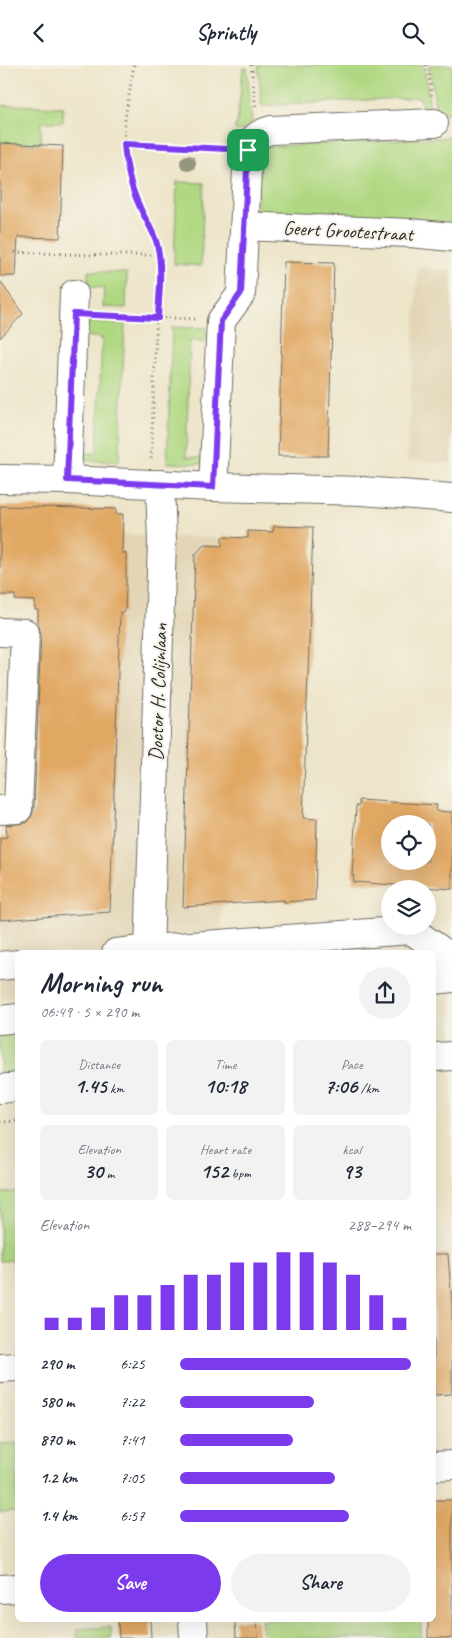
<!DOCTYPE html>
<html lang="en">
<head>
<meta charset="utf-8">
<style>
  :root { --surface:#fff; --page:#f2f2f3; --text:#1f2937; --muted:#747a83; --accent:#7c3aed }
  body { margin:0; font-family:Caveat,sans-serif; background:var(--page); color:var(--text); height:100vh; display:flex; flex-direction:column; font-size:19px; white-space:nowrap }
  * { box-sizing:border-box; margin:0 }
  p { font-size:16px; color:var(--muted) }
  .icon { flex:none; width:28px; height:28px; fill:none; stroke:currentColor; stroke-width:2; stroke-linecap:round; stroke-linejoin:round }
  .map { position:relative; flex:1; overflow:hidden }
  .panel { position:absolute; left:15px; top:885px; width:421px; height:672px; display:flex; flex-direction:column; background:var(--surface); border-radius:8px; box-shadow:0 5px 20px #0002 }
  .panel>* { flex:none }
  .fabs { position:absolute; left:381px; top:750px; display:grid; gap:10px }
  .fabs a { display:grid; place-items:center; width:55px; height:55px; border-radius:50%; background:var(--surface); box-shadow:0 5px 20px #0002; font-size:25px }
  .pin { position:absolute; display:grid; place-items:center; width:42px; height:42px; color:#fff; margin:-21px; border-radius:10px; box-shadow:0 2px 8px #0006 }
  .round { display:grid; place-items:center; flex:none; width:52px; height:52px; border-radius:26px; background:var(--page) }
  .headline { display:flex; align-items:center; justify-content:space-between; height:85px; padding:0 25px }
  h1 { font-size:28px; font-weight:600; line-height:38px }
  .metrics { display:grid; grid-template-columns:repeat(3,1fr); gap:8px; height:85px; padding:5px 25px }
  .metrics div { display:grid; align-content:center; border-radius:8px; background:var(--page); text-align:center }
  .metrics b { font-size:21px; font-weight:600 }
  .metrics small { font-size:14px; font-weight:400 }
  .metrics p { font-size:14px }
  .chart { height:140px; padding:10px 25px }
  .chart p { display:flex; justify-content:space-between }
  .chart svg { width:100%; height:90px; margin-top:5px; stroke:var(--accent); stroke-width:6 }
  .button { display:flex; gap:10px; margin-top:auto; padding:10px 25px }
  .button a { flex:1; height:58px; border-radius:30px; background:var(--accent); color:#fff; font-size:20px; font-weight:600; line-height:58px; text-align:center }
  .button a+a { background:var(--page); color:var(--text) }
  ul { padding:0 25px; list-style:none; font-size:16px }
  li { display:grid; grid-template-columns:80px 60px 1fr; align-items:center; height:38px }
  li i { height:12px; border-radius:6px; background:var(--accent) }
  header { display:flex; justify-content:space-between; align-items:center; height:65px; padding:0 25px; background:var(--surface); font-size:22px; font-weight:600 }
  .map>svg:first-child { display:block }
  .built { fill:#e3d6b7 }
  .green { fill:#b0d882; stroke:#6e8256 }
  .building { fill:#e1a864; fill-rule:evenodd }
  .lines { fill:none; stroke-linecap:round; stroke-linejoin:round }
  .minor-casing { stroke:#6f6c62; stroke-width:30 }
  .path { stroke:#6f6c62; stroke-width:3; stroke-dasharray:1 4; stroke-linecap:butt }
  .minor { stroke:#fff; stroke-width:28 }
  .tree { fill:#94967e }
  .route-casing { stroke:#fff; stroke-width:10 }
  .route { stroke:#7c3aed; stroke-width:6 }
  .labels { text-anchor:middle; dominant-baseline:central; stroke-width:4; stroke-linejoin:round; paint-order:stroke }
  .street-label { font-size:20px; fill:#2b2b2b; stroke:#f7f3e8 }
</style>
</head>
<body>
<header><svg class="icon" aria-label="back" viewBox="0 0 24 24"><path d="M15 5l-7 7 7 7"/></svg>Sprintly<svg class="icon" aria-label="search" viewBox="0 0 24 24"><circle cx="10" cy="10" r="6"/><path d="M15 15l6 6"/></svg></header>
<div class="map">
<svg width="452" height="1573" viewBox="0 0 452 1573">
  <rect width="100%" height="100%" fill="#f7f3e8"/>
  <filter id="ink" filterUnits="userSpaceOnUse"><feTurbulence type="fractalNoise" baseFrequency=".02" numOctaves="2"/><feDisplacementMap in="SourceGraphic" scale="10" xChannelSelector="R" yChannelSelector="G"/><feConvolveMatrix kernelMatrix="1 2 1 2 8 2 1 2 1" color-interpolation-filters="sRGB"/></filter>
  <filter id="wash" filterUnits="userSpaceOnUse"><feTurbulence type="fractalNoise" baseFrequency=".0096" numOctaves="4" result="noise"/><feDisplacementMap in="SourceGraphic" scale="20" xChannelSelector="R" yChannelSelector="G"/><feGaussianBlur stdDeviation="1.12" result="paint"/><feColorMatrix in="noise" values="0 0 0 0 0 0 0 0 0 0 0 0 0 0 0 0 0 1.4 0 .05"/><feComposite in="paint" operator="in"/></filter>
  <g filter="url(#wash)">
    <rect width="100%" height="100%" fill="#ede5c9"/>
    <path class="built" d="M 418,203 L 452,205 L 452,398 L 407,396 Z
      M 67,468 L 226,473 L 221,828 L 222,887 L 18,888 L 17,932 L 0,934 L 0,820 L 69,816 Z"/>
    <path class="green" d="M 258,0 L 423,0 L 427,18 L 430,48 L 422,49 L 420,32 L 262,41 Z
      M 429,0 L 452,0 L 452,48 L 436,48 L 431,9 Z
      M 243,3 L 247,3 L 252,57 L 243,65 L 235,65 L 235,60 L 237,60 Z
      M 15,40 L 63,42 L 63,57 L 41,57 L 41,79 L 0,78 L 0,41 Z
      M 452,72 L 452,159 L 256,152 L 260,89 L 265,82 Z
      M 177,117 L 204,118 L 201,201 L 174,199 Z
      M 88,206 L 127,208 L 126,243 L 103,242 L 104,223 L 88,222 Z
      M 86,257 L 125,259 L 119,397 L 80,395 L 81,388 L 97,388 L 102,273 L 86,271 Z
      M 172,262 L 207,263 L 206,276 L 190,276 L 186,392 L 202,393 L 202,399 L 167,398 Z
      M 17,968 L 17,1007 L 0,1008 L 0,970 Z
      M 17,1127 L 17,1195 L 0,1196 L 0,1128 Z
      M 17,1378 L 17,1446 L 0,1447 L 0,1379 Z
      M 261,1555 L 421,1555 L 421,1573 L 263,1573 Z
      M 111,1562 L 111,1573 L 77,1573 L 77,1564 Z"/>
    <g id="blocks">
      <path class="building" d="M 0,78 L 63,81 L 60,173 L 18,172 L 16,211 L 0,211 Z
        M 284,197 L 334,198 L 328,391 L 278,391 Z
        M 0,216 L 23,249 L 0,273 Z
        M 0,441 L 116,444 L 116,449 L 123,449 L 122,488 L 126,488 L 126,523 L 125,547 L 120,547 L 110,847 L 0,855 L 0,773 L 7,772 L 6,760 L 26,758 L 31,752 L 34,745 L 41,569 L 38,559 L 38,545 L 35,545 L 35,536 L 15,535 L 15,530 L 0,530 Z
        M 274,461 L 313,462 L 303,753 L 317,754 L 315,835 L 284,837 L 284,835 L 183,842 L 195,490 L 204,480 L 222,481 L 222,472 L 248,473 L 248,466 L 273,467 Z
        M 359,735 L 437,740 L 436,746 L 452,747 L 452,824 L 353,817 L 354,811 L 352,811 L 356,741 L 359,741 ZM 390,759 L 428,759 L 428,796 L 390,796 Z
        M 434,1189 L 448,1189 L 452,1240 L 452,1329 L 434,1330 Z
        M 434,1435 L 452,1435 L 452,1573 L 428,1573 L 428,1555 L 434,1555 Z
        M 118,1555 L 150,1555 L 151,1573 L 119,1573 Z
        M 235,1555 L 257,1555 L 258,1573 L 236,1573 Z"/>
    </g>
  </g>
  <g filter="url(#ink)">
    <use href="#blocks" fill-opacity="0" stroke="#6f6c62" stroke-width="1"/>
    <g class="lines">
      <defs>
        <path id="minor" d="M 244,161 L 410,168 L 452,172
          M 0,414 L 67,415 L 213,422 L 362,426 L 452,433
          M 67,415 L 74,229
          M 213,422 L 221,256 L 241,229 L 248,85 C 252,74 259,68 271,65 L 434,58
          M 0,567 L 25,568 L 18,744 L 0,745
          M 116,888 L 150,884 L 411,865 L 452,893
          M 149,888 L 162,476 L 160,419
          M 0,901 L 18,899
          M 434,915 L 452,913
          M 0,955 L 18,953
          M 434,992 L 452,991
          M 0,1024 L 18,1022
          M 0,1303 L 18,1302
          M 434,1401 L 452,1400
          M 0,1524 L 18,1523
          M 193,1555 L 194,1573"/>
      </defs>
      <use href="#minor" class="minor-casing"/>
      <path class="path" d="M 134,0 L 125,54 L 124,79 L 223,84
        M 251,0 L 256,44
        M 426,0 L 429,11 L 432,33
        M 124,79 L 127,100 L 134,126 L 139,140 L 154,168 L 159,190 L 151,395
        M 15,187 L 91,190 L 159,190
        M 99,250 L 195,254
        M 0,1057 L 18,1056"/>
      <use href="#minor" class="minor"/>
    </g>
    <circle class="tree" cx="188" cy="98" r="8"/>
  </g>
  <g class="lines" filter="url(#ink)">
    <defs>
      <path id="route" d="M 124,79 L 248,85 L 241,228 L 221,256 L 213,422 L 67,415 L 74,249 L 158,253 C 159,229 163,202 157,179 C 153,164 144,153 139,140 C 130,121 126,100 124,79 Z"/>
    </defs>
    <use href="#route" class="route-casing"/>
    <use href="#route" class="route"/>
  </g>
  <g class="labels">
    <g class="street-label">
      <text transform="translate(348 166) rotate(3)">Geert Grootestraat</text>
      <text transform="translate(158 627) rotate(-88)">Doctor H. Colijnlaan</text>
    </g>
  </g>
</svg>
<div class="fabs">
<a><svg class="icon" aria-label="locate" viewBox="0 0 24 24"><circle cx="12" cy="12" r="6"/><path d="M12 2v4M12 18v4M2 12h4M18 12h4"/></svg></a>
<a><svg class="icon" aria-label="layers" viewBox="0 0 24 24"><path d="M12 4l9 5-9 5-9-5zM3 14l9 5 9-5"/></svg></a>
</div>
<div class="pin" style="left:248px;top:85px;background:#1e9e55"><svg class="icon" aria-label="arrive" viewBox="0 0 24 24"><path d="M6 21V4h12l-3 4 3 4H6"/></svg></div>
<section class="panel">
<div class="headline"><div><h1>Morning run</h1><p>06:49 · 5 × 290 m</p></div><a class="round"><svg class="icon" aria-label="share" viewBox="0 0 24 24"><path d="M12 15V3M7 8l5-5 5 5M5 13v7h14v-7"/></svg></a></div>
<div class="metrics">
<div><p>Distance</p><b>1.45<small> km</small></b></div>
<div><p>Time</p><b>10:18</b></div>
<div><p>Pace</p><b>7:06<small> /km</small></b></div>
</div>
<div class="metrics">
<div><p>Elevation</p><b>30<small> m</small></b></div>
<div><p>Heart rate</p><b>152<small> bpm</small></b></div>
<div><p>kcal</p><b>93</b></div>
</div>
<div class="chart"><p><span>Elevation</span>288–294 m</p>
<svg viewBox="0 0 160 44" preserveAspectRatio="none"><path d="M5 44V38M15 44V38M25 44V33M35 44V27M45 44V27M55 44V22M65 44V17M75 44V17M85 44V11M95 44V11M105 44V6M115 44V6M125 44V11M135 44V17M145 44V27M155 44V38"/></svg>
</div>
<ul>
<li><b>290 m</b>6:25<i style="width:100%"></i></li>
<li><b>580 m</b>7:22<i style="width:58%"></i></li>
<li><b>870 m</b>7:41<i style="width:49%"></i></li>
<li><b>1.2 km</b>7:05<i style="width:67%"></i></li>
<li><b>1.4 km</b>6:57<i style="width:73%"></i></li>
</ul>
<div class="button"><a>Save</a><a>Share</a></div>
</section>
</div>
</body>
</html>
